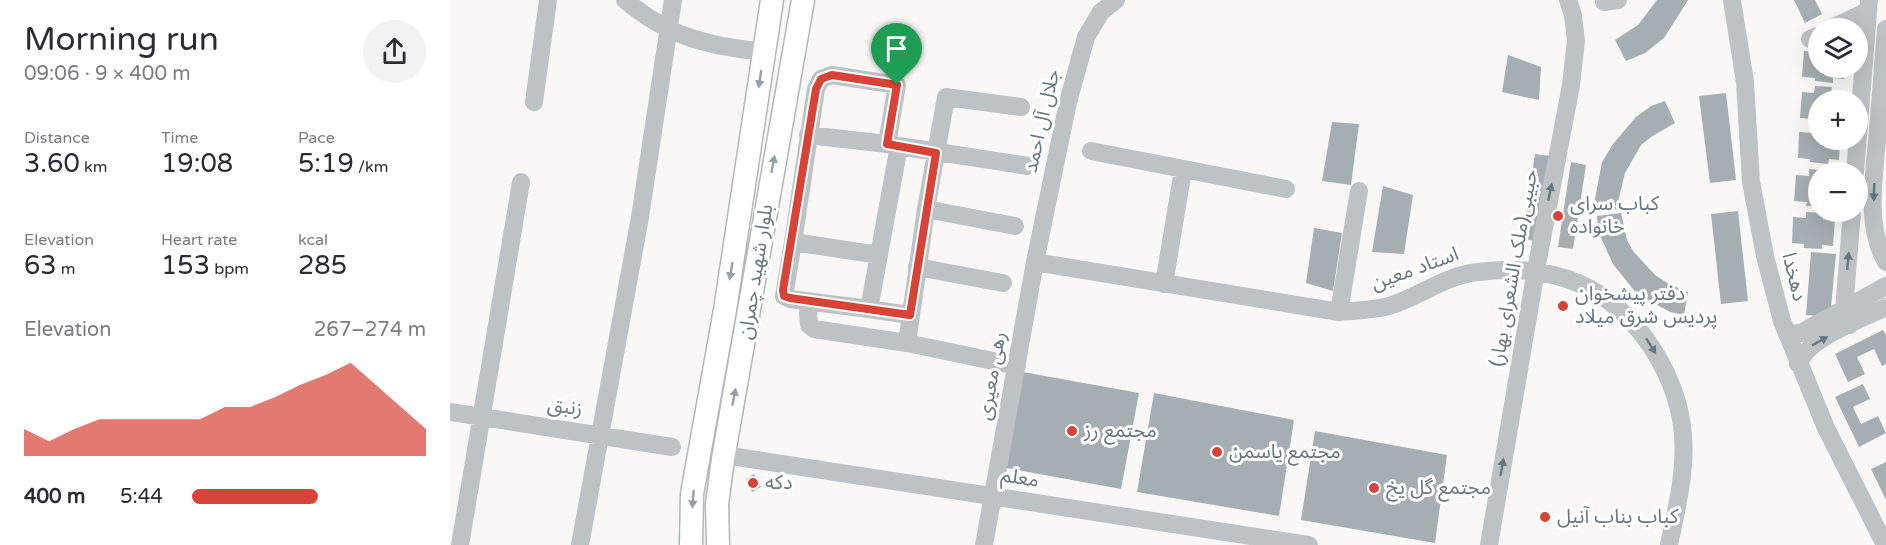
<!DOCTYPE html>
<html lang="en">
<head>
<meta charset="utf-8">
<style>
  :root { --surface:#fff; --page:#f2f2f3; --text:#2b2b33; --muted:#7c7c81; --accent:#d84337 }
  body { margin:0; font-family:"Varela Round","Noto Sans Arabic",sans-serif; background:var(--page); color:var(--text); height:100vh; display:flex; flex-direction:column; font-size:22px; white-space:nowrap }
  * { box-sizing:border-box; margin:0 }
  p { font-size:20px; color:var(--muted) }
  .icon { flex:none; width:33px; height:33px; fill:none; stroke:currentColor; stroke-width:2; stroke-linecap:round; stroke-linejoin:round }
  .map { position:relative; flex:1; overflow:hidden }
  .side { display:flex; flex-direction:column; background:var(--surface); width:450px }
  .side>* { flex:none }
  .tools { position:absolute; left:1358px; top:18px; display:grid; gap:12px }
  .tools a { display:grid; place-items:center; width:60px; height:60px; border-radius:50%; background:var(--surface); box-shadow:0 6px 24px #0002; font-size:30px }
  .pin { position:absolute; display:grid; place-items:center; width:51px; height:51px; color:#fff; margin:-62px -26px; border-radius:50% 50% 50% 0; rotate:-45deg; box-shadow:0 0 6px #0007 }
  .pin .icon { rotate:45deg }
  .round { display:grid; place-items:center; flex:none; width:63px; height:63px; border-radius:32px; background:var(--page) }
  .headline { display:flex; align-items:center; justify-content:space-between; height:102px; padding:0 24px }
  h1 { font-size:33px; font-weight:600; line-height:45px }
  .figures { display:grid; grid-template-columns:repeat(3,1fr); gap:9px; height:102px; padding:6px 24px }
  .figures div { display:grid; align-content:center }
  .figures b { font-size:26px; font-weight:600 }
  .figures small { font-size:16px; font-weight:400 }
  .figures p { font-size:16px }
  .chart { height:168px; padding:12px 24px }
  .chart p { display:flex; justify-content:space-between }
  .chart svg { width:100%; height:108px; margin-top:6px; fill:var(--accent); opacity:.7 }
  ul { padding:0 24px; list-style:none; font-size:20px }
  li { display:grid; grid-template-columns:96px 72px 1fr; align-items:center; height:45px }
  li i { height:15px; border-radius:8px; background:var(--accent) }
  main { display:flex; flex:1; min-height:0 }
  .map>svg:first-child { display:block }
  .building { fill:#a5afb3 }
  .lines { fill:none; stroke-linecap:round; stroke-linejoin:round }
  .major-casing { stroke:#b1b7ba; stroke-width:25 }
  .minor { stroke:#bdc3c5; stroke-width:18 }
  .major { stroke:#fff; stroke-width:22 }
  .oneway { fill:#94a0a5 }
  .oneway2 { fill:#66787f }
  .route-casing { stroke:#fff; stroke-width:12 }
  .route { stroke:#d84337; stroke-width:8 }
  .poi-dot { fill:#d84337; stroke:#fff; stroke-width:2 }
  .labels { text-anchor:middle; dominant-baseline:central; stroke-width:6; stroke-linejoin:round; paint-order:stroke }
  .street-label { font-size:20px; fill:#66787f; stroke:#fff }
  .poi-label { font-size:20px; fill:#66787f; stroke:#fff; text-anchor:start }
</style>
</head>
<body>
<main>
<section class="side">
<div class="headline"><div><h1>Morning run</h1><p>09:06 · 9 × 400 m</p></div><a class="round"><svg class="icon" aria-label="share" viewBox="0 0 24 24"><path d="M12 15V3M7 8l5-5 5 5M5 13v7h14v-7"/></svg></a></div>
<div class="figures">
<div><p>Distance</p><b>3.60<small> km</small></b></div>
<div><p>Time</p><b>19:08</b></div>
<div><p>Pace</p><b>5:19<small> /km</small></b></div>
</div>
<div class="figures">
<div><p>Elevation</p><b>63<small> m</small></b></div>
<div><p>Heart rate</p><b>153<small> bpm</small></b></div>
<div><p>kcal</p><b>285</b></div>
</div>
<div class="chart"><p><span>Elevation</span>267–274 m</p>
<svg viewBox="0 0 160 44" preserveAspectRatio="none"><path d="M0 44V33L10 38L20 33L30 29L40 29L50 29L60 29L70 29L80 24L90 24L100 20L110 15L120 11L130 6L140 15L150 24L160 33V44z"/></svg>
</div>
<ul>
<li><b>400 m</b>5:44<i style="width:54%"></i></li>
</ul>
</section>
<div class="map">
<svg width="1436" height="545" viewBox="0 0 1436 545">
  <rect width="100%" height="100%" fill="#f9f8f6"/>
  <path class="building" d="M 1207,0 L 1238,0 L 1214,38 L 1195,53 L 1176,61 L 1165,40 L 1188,25 Z
    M 1344,0 L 1365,0 L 1372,14 L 1355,23 Z
    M 1354,51 L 1368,52 L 1368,68 L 1395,68 L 1394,79 L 1383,78 L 1383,83 L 1365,81 L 1365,78 L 1352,77 Z
    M 1058,55 L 1091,67 L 1089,100 L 1052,92 Z
    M 1365,86 L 1382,87 L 1381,93 L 1393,94 L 1393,100 L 1368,100 L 1368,123 L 1362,122 L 1362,119 L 1350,118 L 1352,92 L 1364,93 Z
    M 1276,93 L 1286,180 L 1260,183 L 1249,96 Z
    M 1215,101 L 1225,123 L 1201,137 L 1191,145 L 1175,173 L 1168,202 L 1169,209 L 1146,213 L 1145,199 L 1152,162 L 1163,144 L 1186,117 L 1201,106 Z
    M 882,122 L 909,124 L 901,185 L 872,181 Z
    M 1362,126 L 1368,126 L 1368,140 L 1390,140 L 1389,160 L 1379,159 L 1378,164 L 1360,162 L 1360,159 L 1348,158 L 1349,132 L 1362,133 Z
    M 1085,154 L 1100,156 L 1086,241 L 1072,239 Z
    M 1121,162 L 1136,165 L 1123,249 L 1108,247 Z
    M 1359,169 L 1378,171 L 1368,172 L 1368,206 L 1356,206 L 1357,202 L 1344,201 L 1346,175 L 1359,176 Z
    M 933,186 L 963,195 L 954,254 L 922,252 Z
    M 1288,211 L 1298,301 L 1271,304 L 1261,214 Z
    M 1356,212 L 1373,213 L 1373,219 L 1385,220 L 1383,246 L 1372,245 L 1372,249 L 1354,248 L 1354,244 L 1342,243 L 1343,217 L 1356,218 Z
    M 1171,213 L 1177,240 L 1183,251 L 1205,275 L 1219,284 L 1238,292 L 1234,315 L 1220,312 L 1187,294 L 1163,264 L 1148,231 L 1147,216 Z
    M 864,228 L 892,233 L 883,291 L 856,283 Z
    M 1361,252 L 1386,254 L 1380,317 L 1356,315 Z
    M 1433,330 L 1436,335 L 1436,364 L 1432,366 L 1424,349 L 1407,357 L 1415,374 L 1398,382 L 1385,354 Z
    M 573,372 L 689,393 L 671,489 L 556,468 Z
    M 1413,384 L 1420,399 L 1403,407 L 1411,424 L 1428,416 L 1436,433 L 1409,447 L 1385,397 Z
    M 704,393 L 844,420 L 829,516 L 687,492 Z
    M 865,431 L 997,455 L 985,543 L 851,520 Z
    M 1436,462 L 1436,500 L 1421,469 Z
    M 304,474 L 311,487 L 302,492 L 296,479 Z"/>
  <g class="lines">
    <defs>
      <path id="major" d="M 241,545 L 242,494 L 275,310 L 322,0
        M 268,545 L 267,504 L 273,459 L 353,0"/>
    </defs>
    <use href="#major" class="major-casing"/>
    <path class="minor" d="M 175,0 C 218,37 259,46 314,52
      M 1282,0 L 1295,82 L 1301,182 L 1315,256 L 1332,321 L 1376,428 L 1435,545
      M 1154,2 L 1168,0
      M 1382,28 L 1418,11
      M 1436,29 C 1433,62 1431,96 1428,130 C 1425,172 1414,224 1436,262
      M 1360,39 L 1368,36
      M 84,102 L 98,0
      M 358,135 L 437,144
      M 449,146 L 578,166
      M 641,151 L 836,189
      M 1405,172 L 1419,0
      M 476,209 L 565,226
      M 343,242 L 334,296 L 340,299 L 419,309
      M 429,255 L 343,242 L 366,89 L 371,79 L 382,75 L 447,85 L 437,144 L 449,146 L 419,309 L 460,315
      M 585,262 L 889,312 C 905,311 923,310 939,306 C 969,297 996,275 1028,272 C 1104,263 1162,285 1204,351 C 1220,377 1231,406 1233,436 C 1236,472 1226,511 1219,545
      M 467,267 L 553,283
      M 714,284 L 733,170
      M 889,312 L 909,191
      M 358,313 L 359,325 L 364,329 L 457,343
      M 1400,325 L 1394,310 L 1402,212
      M 1337,334 L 1351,333 L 1436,286
      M 1348,364 C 1359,337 1410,320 1436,307
      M 567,366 L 457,343 L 476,209 L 496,97 L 571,107
      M 0,412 L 222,447
      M 274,455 L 859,545
      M 10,545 L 71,182
      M 130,545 L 190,217 L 223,0
      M 534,545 L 585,262 L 618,102 L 636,37 L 651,12 L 666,0
      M 1039,545 L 1086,270 L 1121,85 L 1126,41 L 1123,15 L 1118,0"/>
    <use href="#major" class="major"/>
  </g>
  <defs><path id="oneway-solid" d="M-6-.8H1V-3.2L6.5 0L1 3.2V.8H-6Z" transform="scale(1.5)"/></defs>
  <g class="oneway">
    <use href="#oneway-solid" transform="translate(310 79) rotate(98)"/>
    <use href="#oneway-solid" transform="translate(323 164) rotate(-80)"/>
    <use href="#oneway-solid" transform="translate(281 271) rotate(99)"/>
    <use href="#oneway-solid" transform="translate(284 397) rotate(-79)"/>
    <use href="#oneway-solid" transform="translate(243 499) rotate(95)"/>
  </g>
  <g class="oneway2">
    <use href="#oneway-solid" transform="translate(1100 192) rotate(-79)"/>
    <use href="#oneway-solid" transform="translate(1424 192) rotate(92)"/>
    <use href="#oneway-solid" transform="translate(1398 261) rotate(-85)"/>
    <use href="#oneway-solid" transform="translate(1370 341) rotate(-29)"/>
    <use href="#oneway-solid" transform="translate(1201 346) rotate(58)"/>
    <use href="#oneway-solid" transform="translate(1052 467) rotate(-80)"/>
  </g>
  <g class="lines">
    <defs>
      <path id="route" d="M 382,75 L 447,85 L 437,144 L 486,153 L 460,315 L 340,298 L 334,296 L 333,290 L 366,89 L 371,79 Z"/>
    </defs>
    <use href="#route" class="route-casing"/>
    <use href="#route" class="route"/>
  </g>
  <g class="poi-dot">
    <circle cx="1108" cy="216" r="6"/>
    <circle cx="1113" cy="306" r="6"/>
    <circle cx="622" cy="431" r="6"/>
    <circle cx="767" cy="452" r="6"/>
    <circle cx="303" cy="483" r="6"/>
    <circle cx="924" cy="488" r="6"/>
    <circle cx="1095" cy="517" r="6"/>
  </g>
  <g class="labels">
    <g class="street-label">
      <text transform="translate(592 121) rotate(-77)">جلال آل احمد</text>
      <text transform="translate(1064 268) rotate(-80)">حبیبی(ملک الشعرای بهار)</text>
      <text transform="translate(965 269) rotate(-20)">استاد معین</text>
      <text transform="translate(306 272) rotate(-81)">بلوار شهید چمران</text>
      <text transform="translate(1344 277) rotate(76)">دهخدا</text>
      <text transform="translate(542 376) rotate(-80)">رهی معیری</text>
      <text transform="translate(115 407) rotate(9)">زنبق</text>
      <text transform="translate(570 478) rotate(9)">معلم</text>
    </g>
    <g class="poi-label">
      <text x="1120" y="204">کباب سرای<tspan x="1120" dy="23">خانواده</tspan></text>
      <text x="1125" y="294">دفتر پیشخوان<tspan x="1125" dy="23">پردیس شرق میلاد</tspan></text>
      <text x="634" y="431">مجتمع رز</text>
      <text x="779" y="452">مجتمع یاسمن</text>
      <text x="315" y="483">دکه</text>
      <text x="936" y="488">مجتمع گل یخ</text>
      <text x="1107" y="517">کباب بناب آنیل</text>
    </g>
  </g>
</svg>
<div class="tools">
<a><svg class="icon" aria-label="layers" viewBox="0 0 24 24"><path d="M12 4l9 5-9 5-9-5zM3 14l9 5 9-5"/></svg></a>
<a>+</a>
<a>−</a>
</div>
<div class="pin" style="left:447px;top:85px;background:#1e9e55"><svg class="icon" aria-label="arrive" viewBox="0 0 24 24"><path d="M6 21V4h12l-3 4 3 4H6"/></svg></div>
</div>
</main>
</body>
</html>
